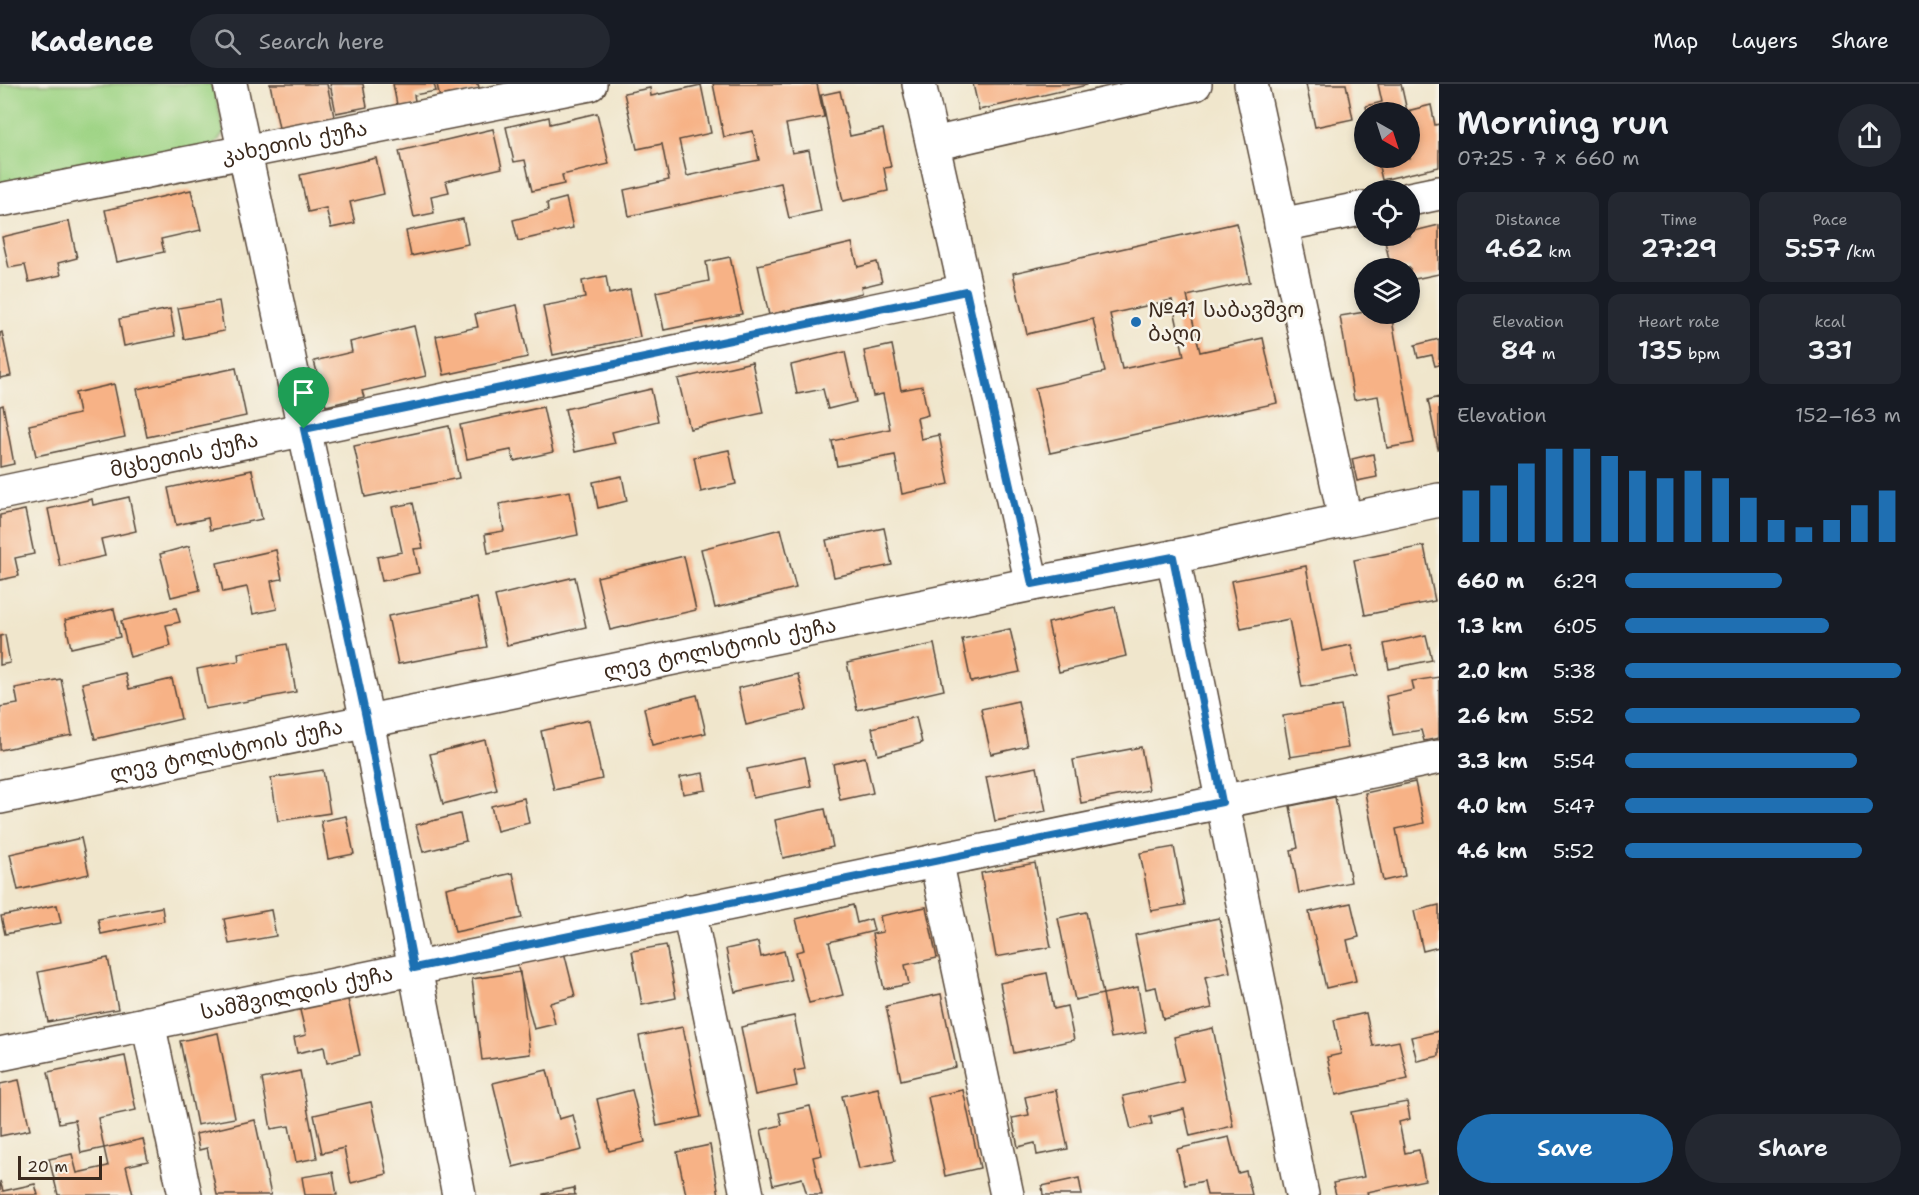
<!DOCTYPE html>
<html lang="en">
<head>
<meta charset="utf-8">
<style>
  :root { --surface:#171b24; --page:#242831; --text:#f1f3f6; --muted:#9ea1a6; --line:#363941; --accent:#1f6fb2 }
  body { margin:0; font-family:"Shantell Sans","Noto Sans Georgian",sans-serif; background:var(--page); color:var(--text); height:100vh; display:flex; flex-direction:column; font-size:22px; white-space:nowrap }
  * { box-sizing:border-box; margin:0 }
  p { font-size:20px; color:var(--muted) }
  .icon { flex:none; width:33px; height:33px; fill:none; stroke:currentColor; stroke-width:2; stroke-linecap:round; stroke-linejoin:round }
  .map { position:relative; flex:1; overflow:hidden }
  .details { display:flex; flex-direction:column; background:var(--surface); width:480px }
  .details>* { flex:none }
  .needle { width:39px; rotate:141deg }
  .buttons { position:absolute; left:1354px; top:18px; display:grid; gap:12px }
  .buttons a { display:grid; place-items:center; width:66px; height:66px; border-radius:50%; background:var(--surface); box-shadow:0 3px 9px #0003; font-size:30px }
  .scale { position:absolute; left:18px; bottom:15px; width:84px; box-sizing:border-box; padding-left:6px; border:3px solid #3b2a1e; border-top:0; font-size:16px; line-height:21px; white-space:nowrap; color:#3b2a1e; -webkit-text-stroke:4px #f7f3e8; paint-order:stroke }
  .pin { position:absolute; display:grid; place-items:center; width:51px; height:51px; color:#fff; margin:-62px -26px; border-radius:50% 50% 50% 0; rotate:-45deg; box-shadow:0 0 6px #0007 }
  .pin .icon { rotate:45deg }
  .round { display:grid; place-items:center; flex:none; width:63px; height:63px; border-radius:32px; background:var(--page) }
  .overview { display:flex; align-items:center; justify-content:space-between; height:102px; padding:0 18px }
  h1 { font-size:33px; font-weight:600; line-height:45px }
  .figures { display:grid; grid-template-columns:repeat(3,1fr); gap:9px; height:102px; padding:6px 18px }
  .figures div { display:grid; align-content:center; border-radius:12px; background:var(--page); text-align:center }
  .figures b { font-size:26px; font-weight:600 }
  .figures small { font-size:16px; font-weight:400 }
  .figures p { font-size:16px }
  .chart { height:168px; padding:12px 18px }
  .chart p { display:flex; justify-content:space-between }
  .chart svg { width:100%; height:108px; margin-top:6px; stroke:var(--accent); stroke-width:6 }
  .action { display:flex; gap:12px; margin-top:auto; padding:12px 18px }
  .action a { flex:1; height:69px; border-radius:36px; background:var(--accent); color:#fff; font-size:24px; font-weight:600; line-height:69px; text-align:center }
  .action a+a { background:var(--page); color:var(--text) }
  ul { padding:0 18px; list-style:none; font-size:20px }
  li { display:grid; grid-template-columns:96px 72px 1fr; align-items:center; height:45px }
  li i { height:15px; border-radius:8px; background:var(--accent) }
  header { display:flex; align-items:center; gap:36px; box-sizing:border-box; height:84px; padding:0 30px; background:var(--surface); border-bottom:2px solid var(--line) }
  header strong { font-size:28px }
  nav { display:flex; gap:33px; margin-inline-start:auto; font-size:21px }
  .search { width:420px; height:54px; background:var(--page); display:flex; align-items:center; gap:15px; box-sizing:border-box; padding:0 21px; border-radius:33px; color:var(--muted); font-size:22px }
  main { display:flex; flex:1; min-height:0 }
  .map>svg:first-child { display:block }
  .green { fill:#9fd485; stroke:#6d7f52; stroke-width:1.5 }
  .building { fill:#f7b286; fill-rule:evenodd }
  .lines { fill:none; stroke-linecap:round; stroke-linejoin:round }
  .minor-casing { stroke:#564638; stroke-width:36 }
  .minor { stroke:#fff; stroke-width:33 }
  .route-casing { stroke:#fff; stroke-width:12 }
  .route { stroke:#1f6fb2; stroke-width:8 }
  .poi-dot { fill:#1f6fb2; stroke:#f7f3e8; stroke-width:2 }
  .labels { text-anchor:middle; dominant-baseline:central; stroke-width:5; stroke-linejoin:round; paint-order:stroke }
  .street-label { font-size:21px; fill:#3b2a1e; stroke:#f7f3e8 }
  .poi-label { font-size:21px; fill:#3b2a1e; stroke:#f7f3e8; text-anchor:start }
</style>
</head>
<body>
<header>
<strong>Kadence</strong>
<div class="search"><svg class="icon" aria-label="search" viewBox="0 0 24 24"><circle cx="10" cy="10" r="6"/><path d="M15 15l6 6"/></svg>Search here</div>
<nav><a>Map</a><a>Layers</a><a>Share</a></nav>
</header>
<main>
<div class="map">
<svg width="1439" height="1111" viewBox="0 0 1439 1111">
  <rect width="100%" height="100%" fill="#f7f3e8"/>
  <filter id="ink" filterUnits="userSpaceOnUse"><feTurbulence type="fractalNoise" baseFrequency=".0167" numOctaves="2"/><feDisplacementMap in="SourceGraphic" scale="12" xChannelSelector="R" yChannelSelector="G"/><feConvolveMatrix kernelMatrix="1 2 1 2 8 2 1 2 1" color-interpolation-filters="sRGB"/></filter>
  <filter id="wash" filterUnits="userSpaceOnUse"><feTurbulence type="fractalNoise" baseFrequency=".008" numOctaves="4" result="noise"/><feDisplacementMap in="SourceGraphic" scale="24" xChannelSelector="R" yChannelSelector="G"/><feGaussianBlur stdDeviation="1.35" result="paint"/><feColorMatrix in="noise" values="0 0 0 0 0 0 0 0 0 0 0 0 0 0 0 0 0 1.4 0 .05"/><feComposite in="paint" operator="in"/></filter>
  <g filter="url(#wash)">
    <rect width="100%" height="100%" fill="#f0e6cc"/>
    <path class="green" d="M 0,0 L 213,0 L 224,48 L 212,65 L 0,106 Z"/>
    <g id="blocks">
      <path class="building" d="M 270,0 L 327,0 L 335,37 L 280,49 Z
        M 330,0 L 363,0 L 367,23 L 336,29 Z
        M 393,0 L 434,0 L 436,7 L 414,11 L 416,22 L 398,26 Z
        M 437,0 L 478,0 L 480,7 L 440,15 Z
        M 713,0 L 817,0 L 824,33 L 786,40 L 792,69 L 809,66 L 821,127 L 789,134 L 781,99 L 629,132 L 624,106 L 669,96 L 662,60 L 637,65 L 624,9 L 650,4 L 651,12 L 701,1 L 711,49 L 679,56 L 687,92 L 759,76 L 753,47 L 724,53 Z
        M 973,0 L 1087,0 L 1087,1 L 979,26 Z
        M 1306,0 L 1346,0 L 1353,35 L 1315,43 Z
        M 1378,0 L 1401,0 L 1407,27 L 1431,21 L 1435,41 L 1439,40 L 1439,83 L 1382,96 L 1377,74 L 1410,74 L 1410,28 L 1367,28 L 1366,22 L 1382,18 Z
        M 840,7 L 850,52 L 883,45 L 891,83 L 884,84 L 888,107 L 843,117 L 821,11 Z
        M 597,29 L 609,80 L 562,91 L 564,100 L 532,107 L 525,76 L 514,78 L 506,43 L 549,33 L 550,40 Z
        M 493,45 L 502,84 L 446,97 L 449,108 L 431,112 L 434,129 L 414,133 L 399,67 Z
        M 376,74 L 384,110 L 350,118 L 355,139 L 331,144 L 326,124 L 308,128 L 300,91 Z
        M 191,106 L 201,146 L 161,155 L 164,168 L 117,178 L 105,126 Z
        M 566,114 L 573,144 L 518,157 L 513,136 L 548,127 L 547,119 Z
        M 463,135 L 468,160 L 411,172 L 406,147 Z
        M 69,137 L 77,174 L 58,179 L 61,191 L 29,198 L 25,181 L 9,184 L 2,153 Z
        M 1237,139 L 1250,198 L 1187,212 L 1200,268 L 1263,254 L 1277,319 L 1050,369 L 1035,304 L 1105,288 L 1093,235 L 1027,250 L 1013,189 ZM 1172,216 L 1184,272 L 1122,285 L 1110,230 Z
        M 1439,141 L 1439,190 L 1410,196 L 1410,184 L 1391,184 L 1384,153 L 1410,152 L 1410,148 Z
        M 852,159 L 858,183 L 877,178 L 882,198 L 861,203 L 862,209 L 769,231 L 758,181 Z
        M 730,173 L 742,230 L 664,246 L 656,208 L 709,197 L 706,178 Z
        M 606,192 L 609,210 L 630,205 L 640,253 L 553,271 L 543,222 L 585,214 L 582,197 Z
        M 219,217 L 224,247 L 184,255 L 178,224 Z
        M 517,221 L 528,273 L 444,291 L 436,252 L 478,243 L 475,230 Z
        M 170,225 L 175,252 L 124,262 L 119,235 Z
        M 1365,228 L 1365,230 L 1391,230 L 1414,359 L 1387,364 L 1378,312 L 1354,316 L 1340,232 Z
        M 414,242 L 426,292 L 362,307 L 364,313 L 326,322 L 314,277 L 352,268 L 350,258 Z
        M 2,248 L 11,292 L 0,294 L 0,249 Z
        M 1439,255 L 1439,281 L 1435,282 L 1432,271 L 1418,274 L 1415,261 Z
        M 892,261 L 901,306 L 922,302 L 928,331 L 917,334 L 921,355 L 939,351 L 949,400 L 902,410 L 895,371 L 837,382 L 832,357 L 890,345 L 883,310 L 873,312 L 864,267 Z
        M 845,268 L 856,318 L 828,325 L 823,305 L 797,310 L 791,281 Z
        M 752,278 L 763,329 L 690,345 L 678,295 Z
        M 236,284 L 246,332 L 147,353 L 137,305 Z
        M 114,300 L 125,353 L 36,372 L 29,341 L 79,330 L 75,309 Z
        M 651,305 L 658,337 L 612,348 L 615,359 L 575,368 L 565,325 Z
        M 1439,313 L 1439,365 L 1438,365 L 1428,316 Z
        M 3,321 L 14,380 L 0,383 L 0,322 Z
        M 543,323 L 553,368 L 514,377 L 511,366 L 467,375 L 460,341 Z
        M 449,342 L 459,394 L 365,413 L 354,362 Z
        M 729,366 L 736,400 L 701,408 L 694,373 Z
        M 1373,370 L 1377,393 L 1357,397 L 1352,375 Z
        M 252,386 L 262,435 L 210,446 L 208,434 L 176,441 L 168,404 Z
        M 622,392 L 627,417 L 598,424 L 593,398 Z
        M 570,407 L 578,451 L 488,469 L 485,450 L 504,447 L 499,420 Z
        M 129,413 L 136,447 L 101,455 L 105,472 L 60,482 L 48,425 L 92,415 L 93,421 Z
        M 413,419 L 423,464 L 414,465 L 419,489 L 382,497 L 377,473 L 402,468 L 392,423 Z
        M 25,426 L 34,470 L 15,474 L 19,492 L 0,496 L 0,431 Z
        M 884,444 L 892,481 L 834,493 L 826,456 Z
        M 781,445 L 796,504 L 715,524 L 701,465 Z
        M 189,462 L 200,506 L 171,513 L 160,470 Z
        M 1424,462 L 1435,517 L 1365,531 L 1354,476 Z
        M 276,466 L 282,495 L 271,497 L 277,525 L 253,530 L 247,503 L 223,508 L 217,479 Z
        M 684,472 L 696,526 L 610,546 L 597,493 Z
        M 1306,482 L 1322,567 L 1351,561 L 1357,592 L 1302,603 L 1289,535 L 1241,545 L 1231,497 Z
        M 575,493 L 586,543 L 507,561 L 495,512 Z
        M 477,514 L 487,563 L 398,580 L 388,532 Z
        M 1115,523 L 1126,572 L 1059,588 L 1048,539 Z
        M 176,524 L 180,538 L 166,541 L 171,562 L 130,573 L 121,537 Z
        M 114,525 L 120,553 L 71,564 L 65,536 Z
        M 1010,545 L 1020,588 L 971,598 L 962,555 Z
        M 5,551 L 10,579 L 0,581 L 0,552 Z
        M 1426,551 L 1432,576 L 1389,585 L 1384,560 Z
        M 287,560 L 296,608 L 205,625 L 197,585 L 239,577 L 238,569 Z
        M 934,560 L 944,606 L 857,626 L 847,579 Z
        M 125,589 L 129,605 L 172,595 L 181,635 L 95,655 L 82,599 Z
        M 798,590 L 807,626 L 746,641 L 738,604 Z
        M 1439,593 L 1439,654 L 1424,657 L 1421,646 L 1393,651 L 1386,612 L 1414,606 L 1412,597 Z
        M 61,595 L 72,651 L 0,666 L 0,623 L 18,620 L 15,604 Z
        M 697,611 L 706,649 L 652,661 L 644,624 Z
        M 1018,617 L 1027,662 L 991,670 L 981,625 Z
        M 1341,622 L 1348,664 L 1290,673 L 1283,632 Z
        M 916,633 L 922,659 L 878,671 L 872,644 Z
        M 589,636 L 602,695 L 554,706 L 541,647 Z
        M 485,656 L 497,706 L 443,720 L 430,670 Z
        M 1141,663 L 1149,706 L 1081,719 L 1073,676 Z
        M 805,673 L 811,702 L 753,714 L 747,685 Z
        M 865,673 L 873,709 L 840,716 L 833,680 Z
        M 1037,683 L 1046,727 L 995,737 L 986,693 Z
        M 323,686 L 330,729 L 278,737 L 271,694 Z
        M 703,689 L 706,706 L 683,710 L 680,693 Z
        M 1415,698 L 1424,739 L 1396,745 L 1405,792 L 1383,797 L 1365,709 Z
        M 1335,713 L 1351,798 L 1299,809 L 1291,766 L 1298,764 L 1290,722 Z
        M 524,714 L 529,739 L 497,747 L 491,722 Z
        M 825,725 L 833,763 L 783,774 L 775,736 Z
        M 460,730 L 466,757 L 423,768 L 416,741 Z
        M 346,732 L 354,770 L 328,775 L 321,737 Z
        M 81,754 L 89,790 L 18,806 L 10,770 Z
        M 1174,763 L 1185,821 L 1151,827 L 1140,769 Z
        M 1035,779 L 1051,863 L 996,873 L 981,789 Z
        M 513,789 L 522,834 L 455,848 L 446,804 Z
        M 1351,819 L 1359,853 L 1347,856 L 1356,897 L 1326,904 L 1309,828 Z
        M 57,821 L 61,839 L 5,850 L 1,832 Z
        M 853,821 L 857,839 L 871,835 L 874,847 L 829,858 L 843,911 L 809,919 L 796,868 L 804,866 L 796,835 Z
        M 1439,821 L 1439,863 L 1423,867 L 1414,827 Z
        M 162,823 L 164,837 L 101,850 L 98,835 Z
        M 926,823 L 937,874 L 905,881 L 909,900 L 884,905 L 872,850 L 883,848 L 880,832 Z
        M 271,826 L 276,852 L 229,860 L 224,835 Z
        M 1086,828 L 1103,910 L 1075,916 L 1058,834 Z
        M 1219,834 L 1230,888 L 1205,893 L 1212,924 L 1163,935 L 1156,903 L 1146,905 L 1135,851 Z
        M 758,858 L 761,873 L 784,867 L 791,896 L 735,908 L 726,865 Z
        M 666,861 L 676,914 L 642,921 L 632,867 Z
        M 564,868 L 575,912 L 550,919 L 555,940 L 534,945 L 517,880 Z
        M 108,874 L 118,925 L 48,938 L 38,888 Z
        M 520,888 L 530,970 L 482,976 L 472,895 Z
        M 1047,889 L 1054,925 L 1067,922 L 1074,956 L 1014,969 L 1000,899 Z
        M 1138,903 L 1146,948 L 1111,954 L 1103,910 Z
        M 941,910 L 956,983 L 901,996 L 886,922 Z
        M 347,911 L 360,971 L 327,979 L 324,963 L 297,969 L 294,954 L 306,951 L 299,922 Z
        M 1366,929 L 1373,962 L 1399,957 L 1408,995 L 1336,1011 L 1327,973 L 1341,970 L 1334,936 Z
        M 794,932 L 805,985 L 794,987 L 797,1002 L 755,1011 L 741,943 Z
        M 683,943 L 701,1033 L 657,1042 L 639,952 Z
        M 1213,944 L 1233,1042 L 1190,1052 L 1184,1025 L 1150,1033 L 1152,1040 L 1131,1045 L 1123,1012 L 1184,998 L 1174,953 Z
        M 1439,947 L 1439,972 L 1417,977 L 1411,953 Z
        M 218,949 L 235,1034 L 197,1041 L 180,957 Z
        M 125,972 L 136,1026 L 98,1034 L 104,1064 L 81,1069 L 75,1036 L 59,1039 L 48,988 Z
        M 547,986 L 559,1035 L 573,1031 L 582,1066 L 513,1083 L 493,999 Z
        M 300,987 L 317,1074 L 296,1078 L 289,1042 L 271,1045 L 262,995 Z
        M 19,996 L 30,1046 L 0,1052 L 0,1000 Z
        M 878,1004 L 895,1077 L 859,1085 L 842,1012 Z
        M 632,1006 L 645,1058 L 609,1067 L 597,1015 Z
        M 963,1006 L 980,1084 L 945,1092 L 928,1013 Z
        M 1056,1006 L 1068,1065 L 1037,1071 L 1035,1059 L 1018,1063 L 1012,1034 L 1029,1031 L 1025,1013 Z
        M 371,1018 L 387,1090 L 351,1099 L 344,1064 L 322,1069 L 314,1031 Z
        M 1407,1018 L 1410,1035 L 1399,1038 L 1405,1069 L 1419,1066 L 1425,1096 L 1367,1108 L 1368,1111 L 1336,1111 L 1333,1099 L 1364,1093 L 1351,1028 Z
        M 810,1022 L 822,1071 L 813,1073 L 822,1111 L 807,1111 L 802,1094 L 773,1101 L 761,1046 L 782,1041 L 779,1029 Z
        M 255,1036 L 271,1111 L 217,1111 L 207,1064 L 199,1066 L 196,1050 Z
        M 1229,1053 L 1238,1089 L 1246,1087 L 1252,1111 L 1207,1111 L 1204,1097 L 1185,1101 L 1177,1065 Z
        M 143,1055 L 148,1077 L 126,1082 L 133,1111 L 58,1111 L 49,1075 L 72,1070 L 77,1089 L 108,1082 L 104,1064 Z
        M 710,1061 L 719,1111 L 686,1111 L 677,1068 Z
        M 333,1088 L 337,1111 L 305,1111 L 302,1093 Z
        M 1079,1094 L 1082,1111 L 1043,1111 L 1042,1102 Z
        M 0,1097 L 3,1107 L 35,1100 L 38,1111 L 0,1111 Z
        M 574,1104 L 575,1111 L 543,1111 L 543,1110 Z"/>
    </g>
  </g>
  <g filter="url(#ink)">
    <use href="#blocks" fill-opacity="0" stroke="#564638" stroke-width="1.5"/>
    <g class="lines">
      <defs>
        <g id="minor">
          <path d="M 230,0 L 367,637 L 459,1111"/>
          <path d="M 919,0 L 1032,500"/>
          <path d="M 1251,0 L 1345,435"/>
          <path d="M 933,60 L 1195,0"/>
          <path d="M 1410,115 L 1439,109"/>
          <path id="s1" d="M 0,116 L 590,0"/>
          <path d="M 1281,141 L 1365,124"/>
          <path id="s2" d="M 0,409 L 966,207"/>
          <path d="M 1173,473 L 1302,1111"/>
          <path id="s3" d="M 0,713 L 1032,500 L 1173,473 L 1439,416"/>
          <path d="M 936,776 L 1007,1111"/>
          <path d="M 689,827 L 747,1111"/>
          <path d="M 148,939 L 185,1111"/>
          <path id="s4" d="M 0,970 L 1439,673"/>
        </g>
      </defs>
      <use href="#minor" class="minor-casing"/>
      <use href="#minor" class="minor"/>
    </g>
  </g>
  <g class="lines" filter="url(#ink)">
    <defs>
      <path id="route" d="M 966,207 L 1032,500 L 1173,473 L 1222,718 L 414,884 L 367,638 L 304,345 Z"/>
    </defs>
    <use href="#route" class="route-casing"/>
    <use href="#route" class="route"/>
  </g>
  <circle class="poi-dot" cx="1136" cy="238" r="6"/>
  <g class="labels">
    <g class="street-label">
      <text stroke="none"><textPath href="#s1" startOffset="300">კახეთის ქუჩა</textPath></text>
      <text stroke="none"><textPath href="#s2" startOffset="188">მცხეთის ქუჩა</textPath></text>
      <text stroke="none"><textPath href="#s3" startOffset="735">ლევ ტოლსტოის ქუჩა</textPath></text>
      <text stroke="none"><textPath href="#s3" startOffset="231">ლევ ტოლსტოის ქუჩა</textPath></text>
      <text stroke="none"><textPath href="#s4" startOffset="303">სამშვილდის ქუჩა</textPath></text>
    </g>
    <g class="poi-label">
      <text x="1148" y="226">№41 საბავშვო<tspan x="1148" dy="24">ბაღი</tspan></text>
    </g>
  </g>
</svg>
<div class="buttons">
<a><svg class="needle" viewBox="-14 -14 28 28"><path d="M0-13l5 13h-10z" fill="#e53935"/><path d="M0 13l5-13h-10z" fill="#9ea1a6"/></svg></a>
<a><svg class="icon" aria-label="locate" viewBox="0 0 24 24"><circle cx="12" cy="12" r="6"/><path d="M12 2v4M12 18v4M2 12h4M18 12h4"/></svg></a>
<a><svg class="icon" aria-label="layers" viewBox="0 0 24 24"><path d="M12 4l9 5-9 5-9-5zM3 14l9 5 9-5"/></svg></a>
</div>
<div class="scale">20 m</div>
<div class="pin" style="left:304px;top:345px;background:#1e9e55"><svg class="icon" aria-label="arrive" viewBox="0 0 24 24"><path d="M6 21V4h12l-3 4 3 4H6"/></svg></div>
</div>
<section class="details">
<div class="overview"><div><h1>Morning run</h1><p>07:25 · 7 × 660 m</p></div><a class="round"><svg class="icon" aria-label="share" viewBox="0 0 24 24"><path d="M12 15V3M7 8l5-5 5 5M5 13v7h14v-7"/></svg></a></div>
<div class="figures">
<div><p>Distance</p><b>4.62<small> km</small></b></div>
<div><p>Time</p><b>27:29</b></div>
<div><p>Pace</p><b>5:57<small> /km</small></b></div>
</div>
<div class="figures">
<div><p>Elevation</p><b>84<small> m</small></b></div>
<div><p>Heart rate</p><b>135<small> bpm</small></b></div>
<div><p>kcal</p><b>331</b></div>
</div>
<div class="chart"><p><span>Elevation</span>152–163 m</p>
<svg viewBox="0 0 160 44" preserveAspectRatio="none"><path d="M5 44V23M15 44V21M25 44V12M35 44V6M45 44V6M55 44V9M65 44V15M75 44V18M85 44V15M95 44V18M105 44V26M115 44V35M125 44V38M135 44V35M145 44V29M155 44V23"/></svg>
</div>
<ul>
<li><b>660 m</b>6:29<i style="width:57%"></i></li>
<li><b>1.3 km</b>6:05<i style="width:74%"></i></li>
<li><b>2.0 km</b>5:38<i style="width:100%"></i></li>
<li><b>2.6 km</b>5:52<i style="width:85%"></i></li>
<li><b>3.3 km</b>5:54<i style="width:84%"></i></li>
<li><b>4.0 km</b>5:47<i style="width:90%"></i></li>
<li><b>4.6 km</b>5:52<i style="width:86%"></i></li>
</ul>
<div class="action"><a>Save</a><a>Share</a></div>
</section>
</main>
</body>
</html>
